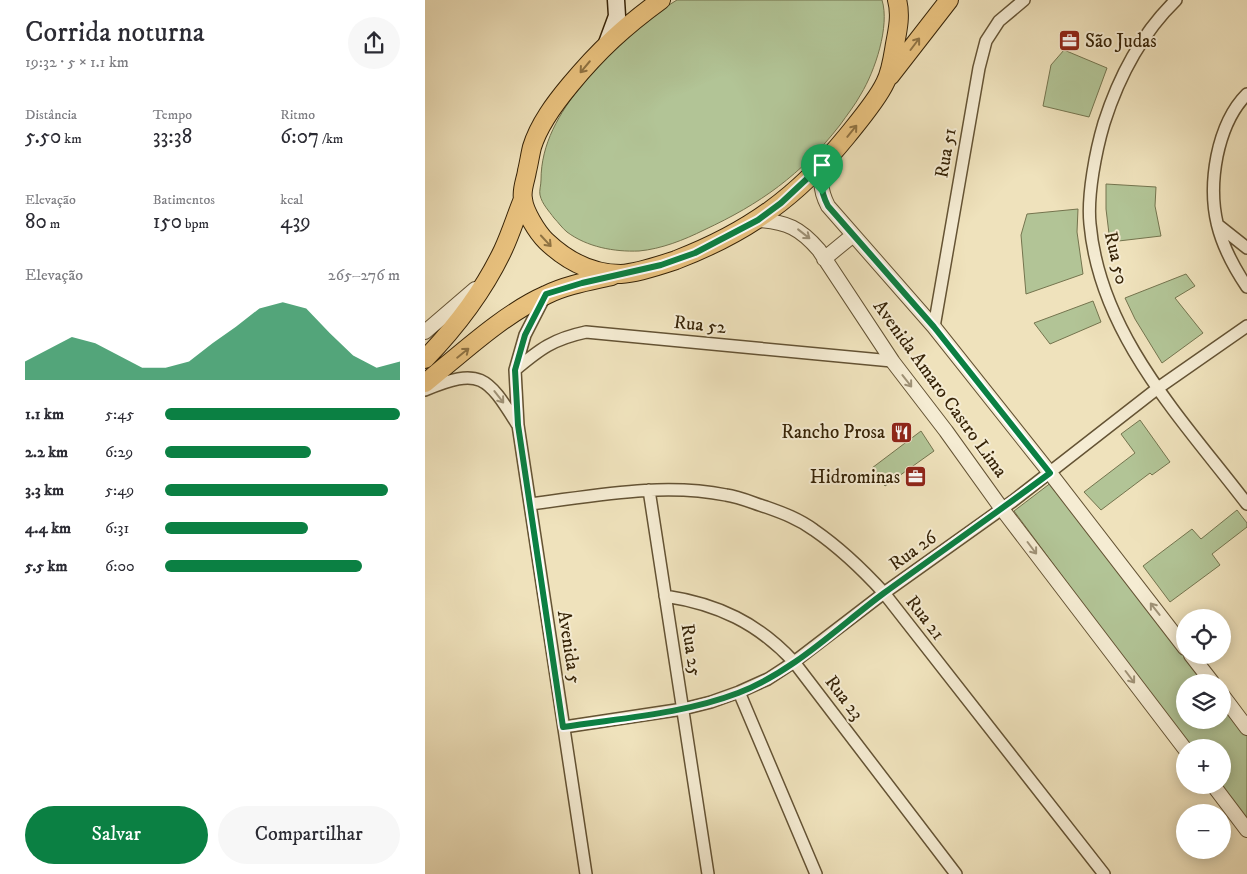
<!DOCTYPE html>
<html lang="pt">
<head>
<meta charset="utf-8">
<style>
  :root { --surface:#fff; --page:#f7f7f7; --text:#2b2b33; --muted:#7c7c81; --accent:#0b8043 }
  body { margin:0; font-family:"IM FELL DW Pica",serif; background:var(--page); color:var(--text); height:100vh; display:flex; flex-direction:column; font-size:19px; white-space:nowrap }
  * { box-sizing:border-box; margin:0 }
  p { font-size:16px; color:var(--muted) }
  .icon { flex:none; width:28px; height:28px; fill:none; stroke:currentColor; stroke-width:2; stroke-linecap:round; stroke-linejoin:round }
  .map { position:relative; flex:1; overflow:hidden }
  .side { display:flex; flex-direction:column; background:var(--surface); width:425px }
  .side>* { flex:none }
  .fabs { position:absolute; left:751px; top:609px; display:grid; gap:10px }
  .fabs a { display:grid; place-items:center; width:55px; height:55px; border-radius:50%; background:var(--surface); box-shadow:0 2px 12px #0003; font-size:25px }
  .pin { position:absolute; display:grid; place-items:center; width:42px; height:42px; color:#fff; margin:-51px -21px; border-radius:50% 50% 50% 0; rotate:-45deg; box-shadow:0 0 5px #0007 }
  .pin .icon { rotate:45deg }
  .round { display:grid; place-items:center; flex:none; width:52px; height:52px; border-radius:26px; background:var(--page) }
  .headline { display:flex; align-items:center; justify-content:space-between; height:85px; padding:0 25px }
  h1 { font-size:28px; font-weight:600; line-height:38px }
  .metrics { display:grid; grid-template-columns:repeat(3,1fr); gap:8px; height:85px; padding:5px 25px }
  .metrics div { display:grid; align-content:center }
  .metrics b { font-size:21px; font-weight:600 }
  .metrics small { font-size:14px; font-weight:400 }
  .metrics p { font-size:14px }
  .chart { height:140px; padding:10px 25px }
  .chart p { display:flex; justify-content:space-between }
  .chart svg { width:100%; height:90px; margin-top:5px; fill:var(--accent); opacity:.7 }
  .action { display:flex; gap:10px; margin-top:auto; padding:10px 25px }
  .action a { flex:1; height:58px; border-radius:30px; background:var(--accent); color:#fff; font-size:20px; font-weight:600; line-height:58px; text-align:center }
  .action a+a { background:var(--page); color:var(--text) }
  ul { padding:0 25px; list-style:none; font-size:16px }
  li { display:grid; grid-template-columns:80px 60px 1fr; align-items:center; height:38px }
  li i { height:12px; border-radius:6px; background:var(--accent) }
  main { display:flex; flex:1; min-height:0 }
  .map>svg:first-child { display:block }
  .green { fill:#b2c496; stroke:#74744e }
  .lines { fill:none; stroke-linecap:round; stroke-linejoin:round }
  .minor-casing { stroke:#645334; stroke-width:14 }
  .tertiary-casing { stroke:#645334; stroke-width:16 }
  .secondary-casing { stroke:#362307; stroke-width:19 }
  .primary-casing { stroke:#362307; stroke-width:20 }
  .minor { stroke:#f5ecd3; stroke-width:11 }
  .tertiary { stroke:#f5ecd3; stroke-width:14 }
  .secondary { stroke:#f5ecd3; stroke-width:16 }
  .primary { stroke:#e8c17e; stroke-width:18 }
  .oneway { stroke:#8f7242 }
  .oneway2 { stroke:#9f9277 }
  .route-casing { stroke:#fff; stroke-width:10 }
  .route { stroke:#0b8043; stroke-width:6 }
  .labels { text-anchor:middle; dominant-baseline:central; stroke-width:4; stroke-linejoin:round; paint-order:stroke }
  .poi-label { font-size:19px; fill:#362307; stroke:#f5ecd3; text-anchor:end }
  .street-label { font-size:19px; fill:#362307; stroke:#f5ecd3 }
</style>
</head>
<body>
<main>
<section class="side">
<div class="headline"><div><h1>Corrida noturna</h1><p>19:32 · 5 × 1.1 km</p></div><a class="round"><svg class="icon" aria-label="share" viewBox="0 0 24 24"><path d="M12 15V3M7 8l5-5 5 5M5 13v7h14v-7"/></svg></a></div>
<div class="metrics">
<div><p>Distância</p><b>5.50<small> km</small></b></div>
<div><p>Tempo</p><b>33:38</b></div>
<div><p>Ritmo</p><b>6:07<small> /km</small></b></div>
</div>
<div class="metrics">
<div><p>Elevação</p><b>80<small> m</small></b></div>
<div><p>Batimentos</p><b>150<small> bpm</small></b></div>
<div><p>kcal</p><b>439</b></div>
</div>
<div class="chart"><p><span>Elevação</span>265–276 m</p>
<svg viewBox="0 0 160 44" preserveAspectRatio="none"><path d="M0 44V35L10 29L20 23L30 26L40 32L50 38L60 38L70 35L80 26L90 18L100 9L110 6L120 9L130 21L140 32L150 38L160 35V44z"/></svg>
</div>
<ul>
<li><b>1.1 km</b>5:45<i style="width:100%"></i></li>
<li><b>2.2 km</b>6:29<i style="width:62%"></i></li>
<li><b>3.3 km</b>5:49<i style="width:95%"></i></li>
<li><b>4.4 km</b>6:31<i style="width:61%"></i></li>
<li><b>5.5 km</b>6:00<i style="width:84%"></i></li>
</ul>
<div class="action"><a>Salvar</a><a>Compartilhar</a></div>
</section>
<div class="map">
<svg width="822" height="874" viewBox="0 0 822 874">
  <rect width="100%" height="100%" fill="#efe2bc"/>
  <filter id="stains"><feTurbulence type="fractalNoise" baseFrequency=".004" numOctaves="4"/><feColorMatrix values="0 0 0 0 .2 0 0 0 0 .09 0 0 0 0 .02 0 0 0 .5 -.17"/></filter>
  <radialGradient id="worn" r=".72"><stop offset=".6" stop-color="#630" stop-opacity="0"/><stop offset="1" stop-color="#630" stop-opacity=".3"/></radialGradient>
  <path class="green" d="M 252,0 L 457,0 C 465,26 450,71 436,94 C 430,105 422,115 415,125 C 376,175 335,204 279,230 C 259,240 236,249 214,251 C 189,252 162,247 142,232 C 137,228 133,222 129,218 C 124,211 117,204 115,195 C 114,191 116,185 116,180 C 116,144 134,113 157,85 C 184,53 215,21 252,0 Z
    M 639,50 L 682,68 L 664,117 L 618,106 L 626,65 Z
    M 681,184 L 731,187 L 730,206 L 736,236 L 685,242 L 681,209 Z
    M 653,209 L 652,232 L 658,274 L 601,294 L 596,235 L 602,214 Z
    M 761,274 L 770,286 L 750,298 L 778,333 L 737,363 L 710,319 L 700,298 Z
    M 668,301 L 676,322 L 625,344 L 609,323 Z
    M 715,420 L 745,462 L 727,475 L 725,473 L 676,510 L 659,492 L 710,453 L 696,434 Z
    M 496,431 L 509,451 L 460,486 L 447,468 Z
    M 627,482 L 783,682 L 760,682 L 760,720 L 798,720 L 798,702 L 822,733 L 822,825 L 792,785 L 798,785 L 798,748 L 764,747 L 589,511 Z
    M 812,510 L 822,523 L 822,527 L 787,554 L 795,565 L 745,602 L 718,566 L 767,529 L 776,539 Z"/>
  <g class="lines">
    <defs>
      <path id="minor" d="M 751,0 C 716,34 694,76 679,123 C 671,150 662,195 665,224 C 675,335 757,419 822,504
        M 822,94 C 805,111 797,132 792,156 C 782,207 793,244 822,287
        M 793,225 L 822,248
        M 120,296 L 100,335 L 90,370 L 93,425 L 161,874
        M 509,327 L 554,68 L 561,41 L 574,21 L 599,0
        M 90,370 C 115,349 128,339 161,332 L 467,361
        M 0,390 C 55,367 62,376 92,424
        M 224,490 L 283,874
        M 105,504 C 169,496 237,482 301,495 C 315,497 328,503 341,507 C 358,513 374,519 389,530 C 415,548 438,570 459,593 L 679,874
        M 240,596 C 293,604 333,623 369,662 L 531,874
        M 314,692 L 391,874
        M 139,727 L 258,709 L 286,702 L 314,692 L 343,679 L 369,662 L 459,593 L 588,501 L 733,388 L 822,326"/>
      <path id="tertiary" d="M 402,160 C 395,179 394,188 403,206 L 509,327 L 625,473 L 760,648
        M 333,220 C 362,222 375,228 394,250 L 468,362 L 521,431 L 577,509 L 760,749
        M 399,259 L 427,236
        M 0,332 L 50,289
        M 766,655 L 787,682
        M 798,696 L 822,728
        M 788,785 L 822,830"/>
      <path id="secondary" d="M 182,43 L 192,16 L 191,0"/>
      <path id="primary" d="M 236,0 C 199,27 174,50 145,85 C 130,103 114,124 107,147 C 105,155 104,163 102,171 C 101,179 96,190 98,199 C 99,211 112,232 121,241 C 142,261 167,274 196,274 C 213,273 236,265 251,260 C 324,232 373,196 422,136 C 434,121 452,100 460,83 C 466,72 468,56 470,44 C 473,29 476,14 472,0
        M 465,76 L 524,0
        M 0,359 C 31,327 59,290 78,250 C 86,233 91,216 98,199
        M 0,383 C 36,354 78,314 121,295 C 141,285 165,281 187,276"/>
    </defs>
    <use href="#minor" class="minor-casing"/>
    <use href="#tertiary" class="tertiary-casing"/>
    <use href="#secondary" class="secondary-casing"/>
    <use href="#primary" class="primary-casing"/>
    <use href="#minor" class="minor"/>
    <use href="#tertiary" class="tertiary"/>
    <use href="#secondary" class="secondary"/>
    <use href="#primary" class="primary"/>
  </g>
  <defs><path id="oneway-shaft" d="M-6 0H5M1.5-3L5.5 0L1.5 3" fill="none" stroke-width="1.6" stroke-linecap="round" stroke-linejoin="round" transform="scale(1.25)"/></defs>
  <g class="oneway">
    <use href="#oneway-shaft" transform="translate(490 44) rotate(-53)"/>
    <use href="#oneway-shaft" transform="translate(160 67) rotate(130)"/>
    <use href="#oneway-shaft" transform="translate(427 131) rotate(-51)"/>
    <use href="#oneway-shaft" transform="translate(121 241) rotate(47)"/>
    <use href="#oneway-shaft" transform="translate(38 353) rotate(-39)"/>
  </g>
  <g class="oneway2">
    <use href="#oneway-shaft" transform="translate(379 234) rotate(38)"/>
    <use href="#oneway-shaft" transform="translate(482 381) rotate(52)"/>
    <use href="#oneway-shaft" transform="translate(74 397) rotate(52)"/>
    <use href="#oneway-shaft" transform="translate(607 548) rotate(53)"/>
    <use href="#oneway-shaft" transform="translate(730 609) rotate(-128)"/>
    <use href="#oneway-shaft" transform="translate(705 677) rotate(53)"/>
  </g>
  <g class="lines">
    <defs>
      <path id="route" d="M 402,160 C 395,179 394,188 403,206 L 509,327 L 625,473 C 570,514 514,553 459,593 C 412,628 368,672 313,693 C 258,714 196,718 138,727 L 93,425 L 90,370 L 100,335 L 121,294 L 157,283 L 236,265 L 270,253 L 333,220 L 356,203 Z"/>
    </defs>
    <use href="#route" class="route-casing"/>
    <use href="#route" class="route"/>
  </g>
  <defs>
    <symbol id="office-square" viewBox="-11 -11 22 22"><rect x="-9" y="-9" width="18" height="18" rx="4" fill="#8f2418" stroke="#f5ecd3"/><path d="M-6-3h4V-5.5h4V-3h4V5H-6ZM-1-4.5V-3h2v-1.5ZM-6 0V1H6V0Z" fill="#fff"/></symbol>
    <symbol id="restaurant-square" viewBox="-11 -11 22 22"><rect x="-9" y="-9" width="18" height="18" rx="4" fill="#8f2418" stroke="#f5ecd3"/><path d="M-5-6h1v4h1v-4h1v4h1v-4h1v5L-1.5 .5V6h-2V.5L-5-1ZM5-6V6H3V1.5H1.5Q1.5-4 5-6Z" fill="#fff"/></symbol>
  </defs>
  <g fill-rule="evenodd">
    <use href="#office-square" x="632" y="28" width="25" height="25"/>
    <use href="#restaurant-square" x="464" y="420" width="25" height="25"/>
    <use href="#office-square" x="478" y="464" width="25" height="25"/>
  </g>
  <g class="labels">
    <g class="poi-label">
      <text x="660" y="41" text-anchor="start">São Judas</text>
      <text x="460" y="432">Rancho Prosa</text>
      <text x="475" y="477">Hidrominas</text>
    </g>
    <g class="street-label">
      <text transform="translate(521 153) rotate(-80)">Rua 51</text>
      <text transform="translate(691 258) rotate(77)">Rua 50</text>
      <text transform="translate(275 325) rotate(6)">Rua 52</text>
      <text transform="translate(515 389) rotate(54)">Avenida Amaro Castro Lima</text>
      <text transform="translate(488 551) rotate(-36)">Rua 26</text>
      <text transform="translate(500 618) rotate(52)">Rua 21</text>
      <text transform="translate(144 647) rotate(81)">Avenida 5</text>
      <text transform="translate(266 650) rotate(81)">Rua 25</text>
      <text transform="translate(419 698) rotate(53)">Rua 23</text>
    </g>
  </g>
  <rect width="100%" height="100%" filter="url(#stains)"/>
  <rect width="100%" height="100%" fill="url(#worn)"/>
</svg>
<div class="fabs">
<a><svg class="icon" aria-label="locate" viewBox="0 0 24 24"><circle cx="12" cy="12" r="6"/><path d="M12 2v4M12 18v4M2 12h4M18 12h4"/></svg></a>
<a><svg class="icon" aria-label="layers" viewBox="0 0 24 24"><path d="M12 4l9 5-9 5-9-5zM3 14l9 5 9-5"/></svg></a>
<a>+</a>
<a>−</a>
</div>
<div class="pin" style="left:397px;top:195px;background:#1e9e55"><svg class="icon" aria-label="arrive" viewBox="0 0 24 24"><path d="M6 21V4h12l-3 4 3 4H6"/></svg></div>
</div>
</main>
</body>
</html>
